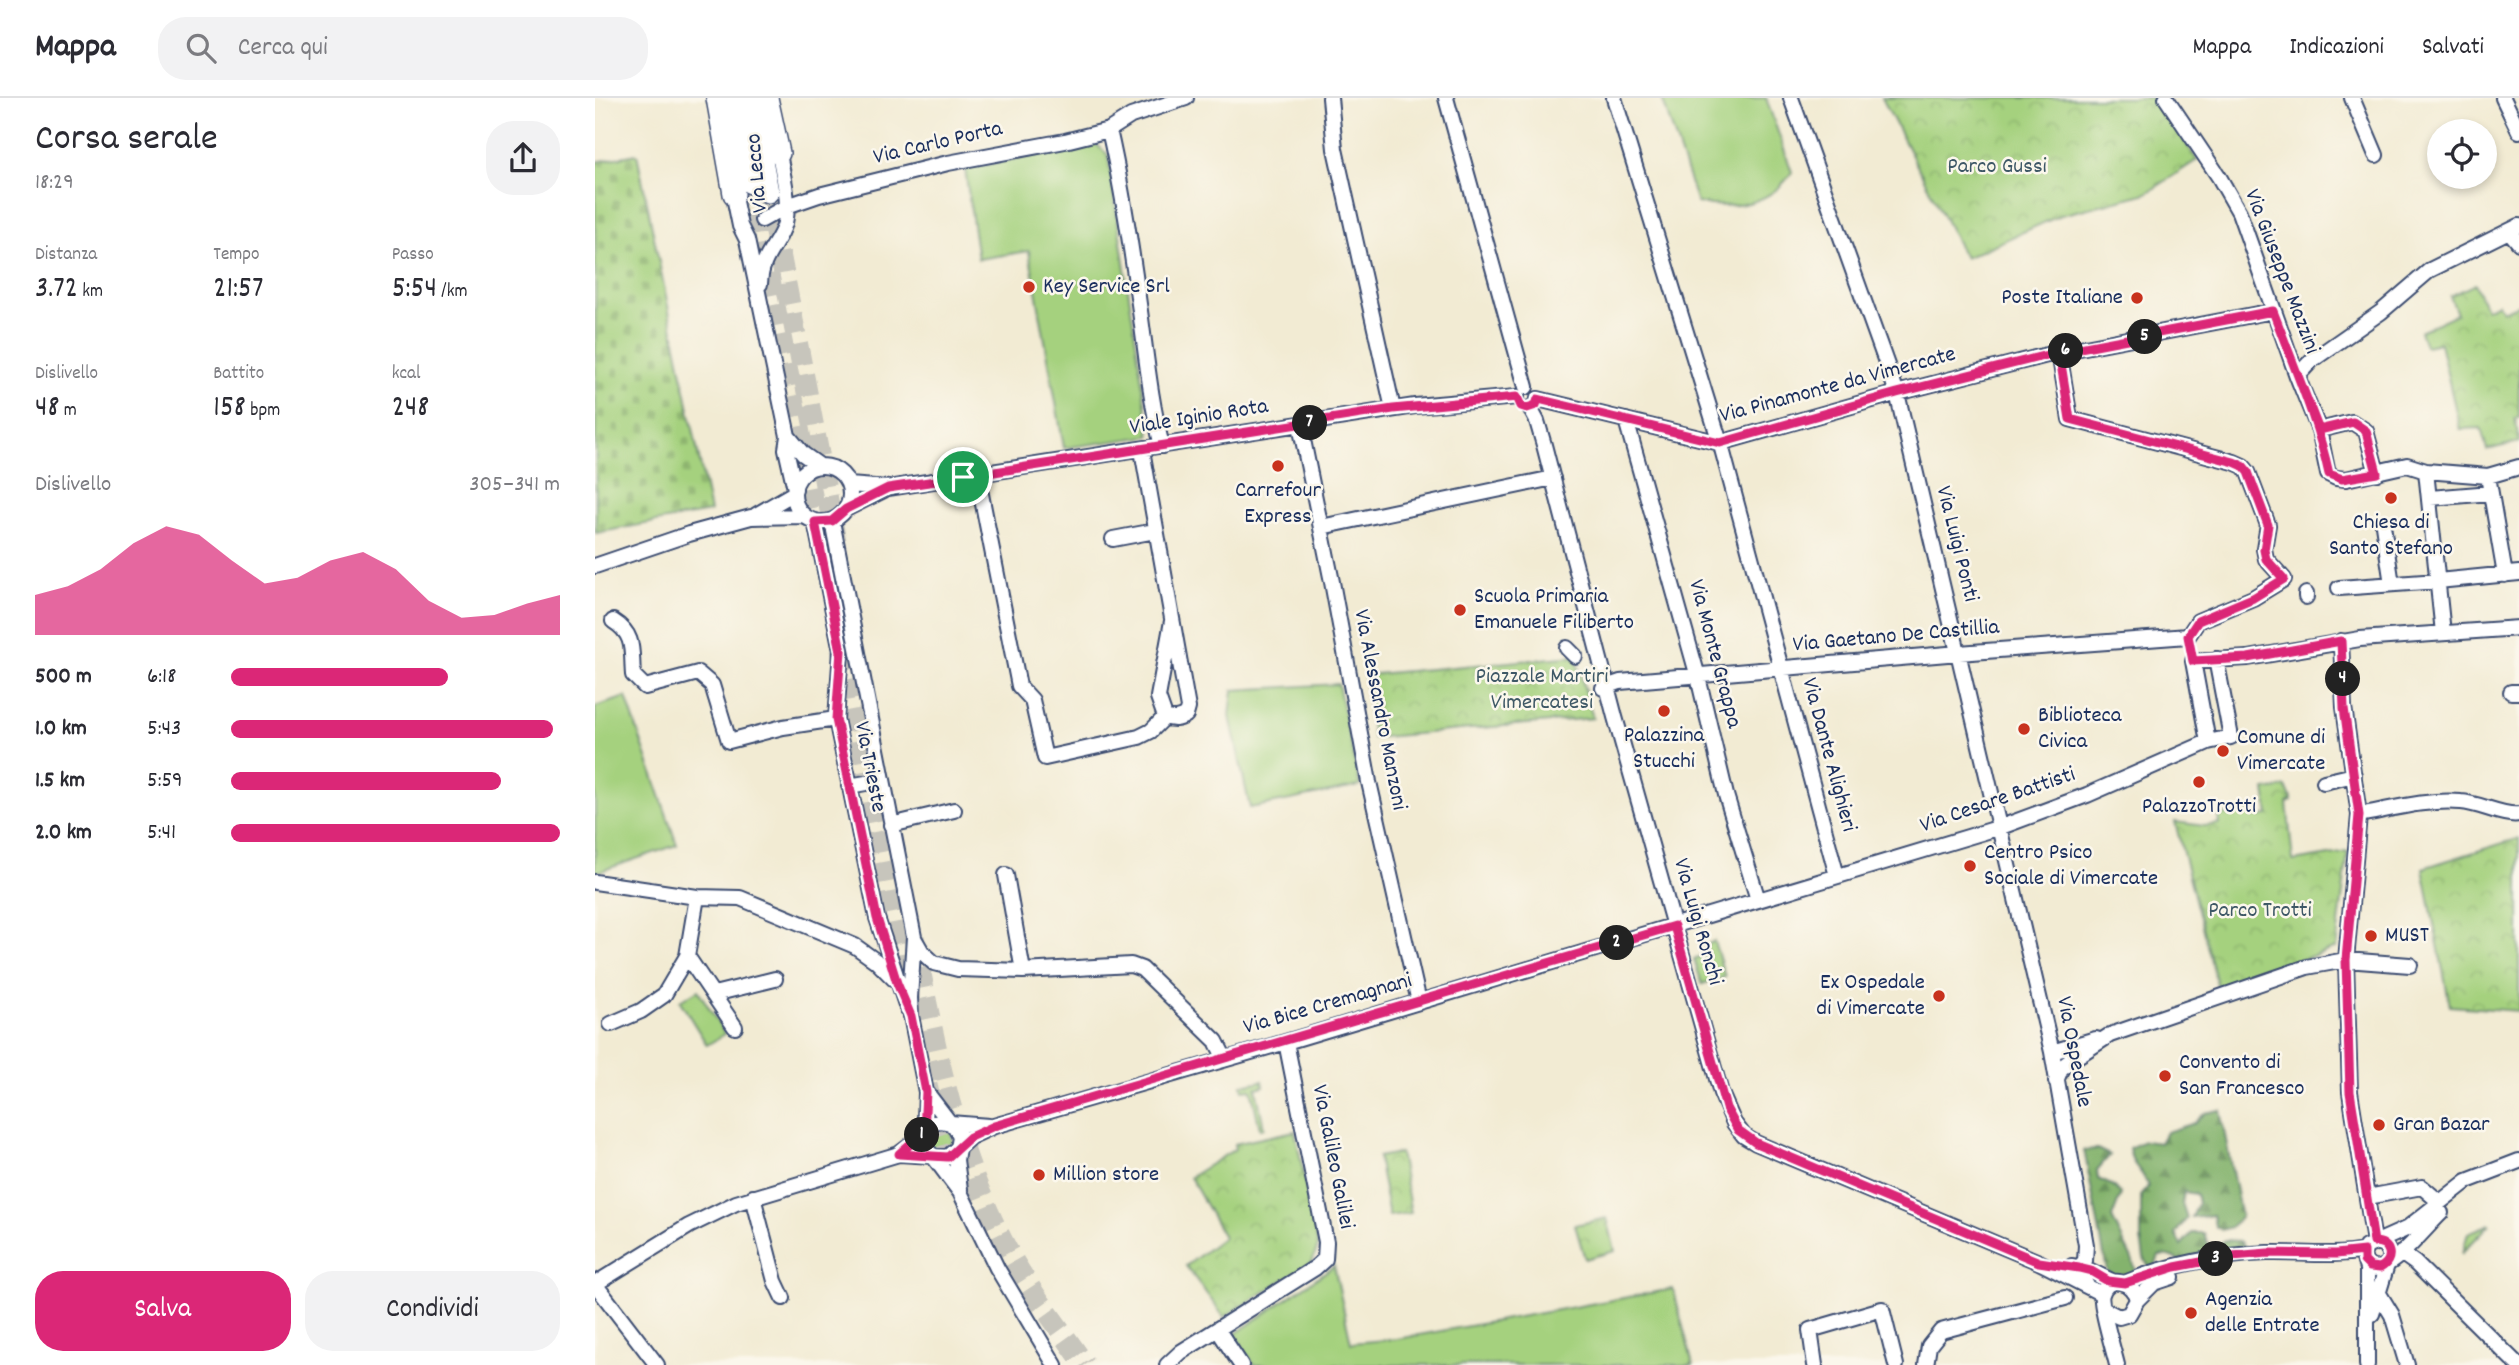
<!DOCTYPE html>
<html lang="it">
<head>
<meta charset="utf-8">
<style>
  :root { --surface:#fff; --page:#f2f2f3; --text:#2b2b33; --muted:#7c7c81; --line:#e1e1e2; --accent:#db2777 }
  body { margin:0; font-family:Dekko,sans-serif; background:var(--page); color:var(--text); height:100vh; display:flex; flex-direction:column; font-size:26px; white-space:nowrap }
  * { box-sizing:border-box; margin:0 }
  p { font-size:23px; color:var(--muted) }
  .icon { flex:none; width:38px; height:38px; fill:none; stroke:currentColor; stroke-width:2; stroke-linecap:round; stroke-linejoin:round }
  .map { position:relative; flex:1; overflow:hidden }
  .panel { display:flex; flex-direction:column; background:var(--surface); width:595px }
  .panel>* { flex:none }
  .buttons { position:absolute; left:1832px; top:21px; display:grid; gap:14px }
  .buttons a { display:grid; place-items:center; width:70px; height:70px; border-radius:50%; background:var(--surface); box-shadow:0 4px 10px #0003; font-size:35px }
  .pin { position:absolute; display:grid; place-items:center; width:60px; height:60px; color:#fff; margin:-30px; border:4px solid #fff; border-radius:50%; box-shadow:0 2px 7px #0007 }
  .km { position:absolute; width:35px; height:35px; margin:-18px; border-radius:50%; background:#222; color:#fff; font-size:19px; line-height:35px; text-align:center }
  .round { display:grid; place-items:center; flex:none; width:74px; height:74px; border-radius:28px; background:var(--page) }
  .headline { display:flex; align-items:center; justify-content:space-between; height:119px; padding:0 35px }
  h1 { font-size:38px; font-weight:600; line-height:52px }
  .metrics { display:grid; grid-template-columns:repeat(3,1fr); gap:10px; height:119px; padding:7px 35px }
  .metrics div { display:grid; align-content:center }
  .metrics b { font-size:30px; font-weight:600 }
  .metrics small { font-size:19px; font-weight:400 }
  .metrics p { font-size:19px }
  .chart { height:196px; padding:14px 35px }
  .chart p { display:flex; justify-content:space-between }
  .chart svg { width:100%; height:126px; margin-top:7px; fill:var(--accent); opacity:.7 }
  .action { display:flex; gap:14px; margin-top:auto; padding:14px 35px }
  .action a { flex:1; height:80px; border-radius:28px; background:var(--accent); color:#fff; font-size:28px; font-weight:600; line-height:80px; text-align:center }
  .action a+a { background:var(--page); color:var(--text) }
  ul { padding:0 35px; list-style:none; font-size:23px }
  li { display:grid; grid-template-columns:112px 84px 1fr; align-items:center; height:52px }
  li i { height:18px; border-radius:9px; background:var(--accent) }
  header { display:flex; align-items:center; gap:42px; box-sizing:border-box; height:98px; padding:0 35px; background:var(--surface); border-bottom:2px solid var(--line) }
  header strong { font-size:33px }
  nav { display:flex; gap:38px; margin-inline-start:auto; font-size:24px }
  .search { width:490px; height:63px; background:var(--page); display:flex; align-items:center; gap:18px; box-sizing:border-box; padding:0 24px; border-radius:28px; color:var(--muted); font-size:26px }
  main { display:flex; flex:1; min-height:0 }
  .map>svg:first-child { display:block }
  .green { fill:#a5d17e; stroke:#60806e; stroke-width:2 }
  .forest { fill:url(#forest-firs); stroke:#507166; stroke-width:2 }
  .cemetery { fill:url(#cemetery-stones); stroke:#60806e; stroke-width:2 }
  .park { fill:url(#park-crowns); stroke:#60806e; stroke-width:2 }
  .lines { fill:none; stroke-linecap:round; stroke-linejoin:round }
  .highway-tunnel { stroke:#c7c5bc; stroke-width:21; stroke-dasharray:21 10; stroke-linecap:butt }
  .minor-casing { stroke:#3b4b70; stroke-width:18 }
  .highway-casing { stroke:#3b4b70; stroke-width:24 }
  .minor { stroke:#fff; stroke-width:14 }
  .highway { stroke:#fff; stroke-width:21 }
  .route-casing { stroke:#fff; stroke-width:14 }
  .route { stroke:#db2777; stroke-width:9 }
  .poi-dot { fill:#c8321e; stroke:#fbf7ec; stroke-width:2.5 }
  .labels { text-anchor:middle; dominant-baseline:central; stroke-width:5; stroke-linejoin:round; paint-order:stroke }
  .street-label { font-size:23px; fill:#1b2f5e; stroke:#fbf7ec }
  .park-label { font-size:23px; fill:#3e5866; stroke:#fbf7ec }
  .poi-label { font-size:23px; fill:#1b2f5e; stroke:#fbf7ec; text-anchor:start }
</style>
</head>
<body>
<header>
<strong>Mappa</strong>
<div class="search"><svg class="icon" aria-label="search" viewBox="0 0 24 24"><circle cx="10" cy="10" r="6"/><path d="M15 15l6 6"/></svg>Cerca qui</div>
<nav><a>Mappa</a><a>Indicazioni</a><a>Salvati</a></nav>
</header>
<main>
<section class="panel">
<div class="headline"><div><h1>Corsa serale</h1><p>18:29</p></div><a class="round"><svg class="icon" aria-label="share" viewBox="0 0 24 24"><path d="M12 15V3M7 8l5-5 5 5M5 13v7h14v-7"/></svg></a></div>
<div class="metrics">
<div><p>Distanza</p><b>3.72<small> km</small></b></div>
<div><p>Tempo</p><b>21:57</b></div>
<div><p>Passo</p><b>5:54<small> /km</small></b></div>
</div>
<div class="metrics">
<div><p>Dislivello</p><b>48<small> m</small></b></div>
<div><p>Battito</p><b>158<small> bpm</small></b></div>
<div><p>kcal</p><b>248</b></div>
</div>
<div class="chart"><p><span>Dislivello</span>305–341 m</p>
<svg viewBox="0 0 160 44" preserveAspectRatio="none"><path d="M0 44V30L10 27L20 21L30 12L40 6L50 9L60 18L70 26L80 24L90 18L100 15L110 21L120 32L130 38L140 37L150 33L160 30V44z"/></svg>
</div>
<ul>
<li><b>500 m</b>6:18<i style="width:66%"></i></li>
<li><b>1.0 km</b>5:43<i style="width:98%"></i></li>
<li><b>1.5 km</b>5:59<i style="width:82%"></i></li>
<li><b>2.0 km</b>5:41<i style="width:100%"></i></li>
</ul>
<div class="action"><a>Salva</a><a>Condividi</a></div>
</section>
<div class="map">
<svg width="1924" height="1267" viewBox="0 0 1924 1267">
  <defs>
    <pattern id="forest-firs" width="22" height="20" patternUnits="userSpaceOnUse" patternTransform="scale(1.75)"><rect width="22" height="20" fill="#84b36d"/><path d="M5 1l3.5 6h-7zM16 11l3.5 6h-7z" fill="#6b925d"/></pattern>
    <pattern id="cemetery-stones" width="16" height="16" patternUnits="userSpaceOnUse" patternTransform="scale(1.75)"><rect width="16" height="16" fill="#a5d17e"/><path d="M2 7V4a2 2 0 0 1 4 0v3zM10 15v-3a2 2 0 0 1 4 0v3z" fill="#8db46f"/></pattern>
    <pattern id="park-crowns" width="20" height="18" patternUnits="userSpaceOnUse" patternTransform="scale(1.75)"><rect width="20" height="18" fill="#a5d17e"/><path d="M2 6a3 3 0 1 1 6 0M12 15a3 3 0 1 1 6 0" fill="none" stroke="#8db46f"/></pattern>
  </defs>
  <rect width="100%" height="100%" fill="#fbf7ec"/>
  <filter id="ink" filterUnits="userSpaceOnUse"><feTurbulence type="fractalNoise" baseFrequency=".0143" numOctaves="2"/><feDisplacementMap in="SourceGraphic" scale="14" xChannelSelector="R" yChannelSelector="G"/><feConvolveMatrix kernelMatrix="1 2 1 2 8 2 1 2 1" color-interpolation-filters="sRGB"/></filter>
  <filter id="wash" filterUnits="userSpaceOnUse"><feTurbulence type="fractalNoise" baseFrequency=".00686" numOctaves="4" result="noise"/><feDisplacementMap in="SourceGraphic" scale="28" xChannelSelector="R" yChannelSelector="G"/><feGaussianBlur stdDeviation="1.57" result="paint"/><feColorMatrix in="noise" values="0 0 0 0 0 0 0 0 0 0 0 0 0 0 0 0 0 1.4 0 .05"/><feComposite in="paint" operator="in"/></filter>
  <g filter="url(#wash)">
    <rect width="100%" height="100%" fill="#f2ebd3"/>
    <path class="green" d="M 1067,0 L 1171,0 L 1197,74 C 1176,107 1138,112 1102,105 Z
      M 500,45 L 513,57 L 555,338 L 469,350 L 434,153 L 383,161 L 370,71 Z
      M 743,586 L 765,688 L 655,710 L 635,618 L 638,592 Z
      M 31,599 L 82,747 L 0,775 L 0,609 Z
      M 1119,843 L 1130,879 L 1107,886 L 1099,861 L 1113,856 L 1110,848 Z
      M 103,892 L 130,936 L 112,947 L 85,903 Z
      M 668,983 L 669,988 L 661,990 L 669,1030 L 665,1031 L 656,991 L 648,992 L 647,987 Z
      M334 1042a12 12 0 1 1 24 0a12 12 0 1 1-24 0Z
      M 1895,1126 L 1867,1155 L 1867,1156 L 1873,1135 Z
      M 739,1168 L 756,1245 L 802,1241 L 1078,1191 L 1098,1267 L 659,1267 L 640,1236 Z"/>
    <path class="forest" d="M 1625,1012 L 1646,1119 L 1636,1129 L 1627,1132 L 1620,1128 L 1618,1117 L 1597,1120 L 1603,1105 L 1601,1096 L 1589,1094 L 1587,1105 L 1592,1120 L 1580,1136 L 1586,1147 L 1597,1135 L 1609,1135 L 1612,1144 L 1620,1152 L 1629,1142 L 1645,1143 L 1655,1154 L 1588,1166 C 1580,1160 1574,1156 1564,1158 L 1561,1166 L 1555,1172 L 1549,1160 L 1546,1141 L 1546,1097 L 1553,1089 C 1548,1070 1538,1073 1534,1050 L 1549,1043 L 1565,1045 L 1571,1034 L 1600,1025 L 1610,1015 Z
      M 1502,1051 L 1515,1057 L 1502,1072 L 1503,1081 L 1519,1088 L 1526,1096 L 1517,1120 L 1538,1163 L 1541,1175 L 1518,1178 L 1512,1173 L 1489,1052 Z"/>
    <path class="cemetery" d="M 42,56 L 115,414 L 1,435 L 0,64 Z"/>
    <path class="park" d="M 1287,0 L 1561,0 L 1602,62 L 1552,95 L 1466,117 L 1370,160 Z
      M 1880,186 L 1891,211 L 1903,205 L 1907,213 L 1924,206 L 1924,319 L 1920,320 L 1924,344 L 1892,352 L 1886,330 L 1865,331 L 1845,245 L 1830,248 L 1825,233 L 1862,216 L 1855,198 Z
      M 980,558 L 998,620 L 778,640 L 770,577 Z
      M 1691,689 L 1697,703 L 1692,705 L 1698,763 L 1753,754 L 1741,850 L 1623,890 L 1580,724 L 1610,728 L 1624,726 L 1623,718 L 1657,711 L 1658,719 L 1674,717 L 1670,692 Z
      M 1924,740 L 1924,913 L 1855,908 L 1828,770 Z
      M 700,1033 L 723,1148 L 717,1164 L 629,1219 L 591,1168 L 629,1139 L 595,1079 L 640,1051 L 639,1046 Z
      M 805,1055 L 816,1115 L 794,1118 L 783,1059 Z
      M 1012,1120 L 1020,1153 L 990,1161 L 980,1127 Z"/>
  </g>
  <g filter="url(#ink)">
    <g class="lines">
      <path class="highway-tunnel" d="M 156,85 L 226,443
        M 173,94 L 241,443
        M 246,551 L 315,904
        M 319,839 C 339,945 360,1055 412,1151 C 434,1192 464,1229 490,1267
        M 332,987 L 338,1013 L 360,1076"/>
      <defs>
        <path id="minor" d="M 735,0 L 740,51 L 798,311
          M 851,0 L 931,289
          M 1019,0 L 1127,351 L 1242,778
          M 1196,0 L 1302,295 L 1457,954 L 1491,1147 L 1490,1163 L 1484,1169 L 1491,1186
          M 1571,0 L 1624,79 L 1644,114 L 1702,278 L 1724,332 L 1733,376 L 1741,380 L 1751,381 L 1812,367 L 1831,373 L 1893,378 L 1924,369
          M 1757,0 L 1781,57
          M 1908,0 L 1924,33
          M 514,32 C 527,89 536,147 544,206 C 551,254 555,301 567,348
          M 137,89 L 145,128 L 152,142 L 193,338 L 191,351 L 200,391
          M 167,122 L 192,108 L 224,97 L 353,65 L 470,43 L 514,32 L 536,18 L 591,0
          M 1914,133 L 1924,145
          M 165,186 C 166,157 184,147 190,125 C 196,100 186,73 183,48
          M 1464,254 L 1475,321 L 1639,364 L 1648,368 L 1653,374 L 1673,427 L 1669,451 L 1671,461 L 1689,481 L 1658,500 L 1603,523 L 1593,538
          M 1702,278 L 1716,263 L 1786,214 L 1835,172 L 1924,128
          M 943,301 L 1125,345 L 1302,295 L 1464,254 L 1678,213
          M 935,310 L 942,323 L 949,347 L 1020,619 L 1126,995 L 1139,1025 L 1149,1038 L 1161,1045 L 1444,1164 L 1507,1196
          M 1031,322 L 1103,579 L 1131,697 L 1163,802
          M 705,327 L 737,484 L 774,684 L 824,904
          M 1724,332 L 1757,324 L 1771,333 L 1782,375
          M 193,338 L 208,356 L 225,368
          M 547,352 L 593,610 L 591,617 C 583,622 578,622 570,619 L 563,599 L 577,523
          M199 396a28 28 0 1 1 56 0a28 28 0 1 1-56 0Z
          M 1831,373 L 1848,535
          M 382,376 L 424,588 L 437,602 L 450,660 L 544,639 L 556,633 L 570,619
          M 1893,378 L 1910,477
          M 254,387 L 293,390 L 820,308 L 922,299
          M 1835,400 L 1896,395
          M 251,411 L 289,392
          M 161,417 L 199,395
          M 220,423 L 246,553 L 241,621 L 282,820 L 312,910
          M 237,423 L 319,839 L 315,900 L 316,918 L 331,994 L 329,1049 L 339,1059 L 353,1059 L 375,1039 L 399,1028 L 691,944 L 1406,729 L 1492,697 L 1613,644 L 1636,639 L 1621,561
          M 1788,427 L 1797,486
          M 726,429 L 958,380
          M 518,441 L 560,433
          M 0,468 L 94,436 L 156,419 L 209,418
          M 1744,490 L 1843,483 L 1924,475
          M 1711,496 L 1711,499
          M 18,523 C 41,537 36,554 38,577 L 50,589 L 103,575 L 117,587 L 134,643 L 188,629 L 241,621
          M 1746,543 L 1749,609 L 1764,717 L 1751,862 L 1755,994 L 1779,1144
          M 972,550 L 980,558
          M 1008,590 L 1025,584 L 1364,555 L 1593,538
          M 1916,594 L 1924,594
          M 1613,644 L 1598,563 L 1653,560 L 1765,541 L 1924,530
          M 1729,684 L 1759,677
          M 254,688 L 288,682
          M 1764,717 C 1797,711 1832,701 1866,704 C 1884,705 1910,719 1924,716
          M 296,727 L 359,712
          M 411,777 L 428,873
          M 0,784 L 102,799 L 145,800 L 260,848 L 281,863 L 299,881
          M 319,840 L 327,854 L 339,865 L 363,871 L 428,873 L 536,867 L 547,871 L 621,943 L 630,961
          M 92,858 L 140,929
          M 119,896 L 180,881
          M 16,926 L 46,913 L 69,897 L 92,858 L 102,799
          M 1457,954 L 1501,941
          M 1461,983 L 1466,971 L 1472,965 L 1515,937 L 1712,869 L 1751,862 L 1815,867
          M 332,995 L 355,1025 L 394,1028
          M 304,1056 L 324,1041 L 335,1026 L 346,1023 L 355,1025 L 361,1031 L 365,1039 L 361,1062 L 365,1091
          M 1778,1098 L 1827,1089 L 1841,1101
          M 158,1099 L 180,1183 L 188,1200
          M 1806,1155 L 1820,1165 L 1923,1267
          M 1770,1165 L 1778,1171 C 1799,1171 1831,1129 1846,1115
          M 1477,1168 L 1496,1173 L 1519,1184
          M 1530,1185 C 1573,1166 1626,1157 1672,1155 C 1704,1154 1736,1159 1769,1153
          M 0,1186 L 94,1128 L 141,1105 L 304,1056 L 338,1058 L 365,1094 L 402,1170 L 460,1267
          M 0,1186 L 62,1267
          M 1783,1194 L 1797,1217 L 1812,1267
          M 1542,1202 L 1559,1185 L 1577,1179
          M 1510,1212 L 1524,1219 L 1534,1216 L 1542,1202 C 1539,1184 1514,1175 1507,1196 C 1504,1204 1519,1254 1522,1267
          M 1777,1216 L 1795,1157 L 1790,1147 L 1781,1144
          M 623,1232 L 646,1267
          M 572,1267 L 586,1254 L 720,1170 L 730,1161 L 731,1144 L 691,944
          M 1220,1267 L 1215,1232 L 1287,1211 L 1301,1267
          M 1331,1267 L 1334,1248 L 1346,1233 L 1470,1200
          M 1772,1267 L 1772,1171 L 1768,1157 L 1771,1149 L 1811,1131 L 1872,1083 L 1924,1063"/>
        <path id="highway" d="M 122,0 L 139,96
          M 139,0 L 156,85
          M 155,0 L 173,94
          M 172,0 L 184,55"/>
      </defs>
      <use href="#minor" class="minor-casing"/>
      <use href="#highway" class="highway-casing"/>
      <use href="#minor" class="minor"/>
      <use href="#highway" class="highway"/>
    </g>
  </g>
  <g class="lines" filter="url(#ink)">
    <defs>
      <path id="route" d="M 368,379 L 293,390 L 251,411 L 237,423 L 220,424 L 246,553 L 241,621 L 282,820 L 302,885 L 316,918 L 331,994 L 329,1034 L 304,1056 L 353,1059 L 375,1039 L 399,1028 L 1079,828 L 1131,1010 L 1143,1032 L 1161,1045 L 1444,1164 L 1484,1170 L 1496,1173 L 1513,1183 L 1530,1185 L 1580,1169 L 1637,1158 L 1673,1155 L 1741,1156 L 1769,1153 L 1769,1163 L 1775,1169 L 1785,1170 C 1800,1162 1796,1144 1779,1144 L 1755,994 L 1751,862 L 1764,717 L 1749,610 L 1746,543 L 1653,560 L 1598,563 L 1593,538 L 1603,523 L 1658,500 L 1689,481 L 1671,461 L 1669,452 L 1673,427 L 1653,374 L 1648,368 L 1639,364 L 1475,321 L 1464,254 L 1678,213 L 1724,332 L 1758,324 L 1771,333 L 1782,375 L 1747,381 L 1734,376 C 1722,320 1698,267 1678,213 L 1464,254 L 1302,295 L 1125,345 L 943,301 L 941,307 L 932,310 L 926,308 L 922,299 L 798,311 L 368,379"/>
    </defs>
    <use href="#route" class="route-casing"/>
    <use href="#route" class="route"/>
  </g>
  <g class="poi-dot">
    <circle cx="434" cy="189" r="7"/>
    <circle cx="1542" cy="200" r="7"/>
    <circle cx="683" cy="368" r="7"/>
    <circle cx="1796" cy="400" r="7"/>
    <circle cx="865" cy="512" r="7"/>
    <circle cx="1069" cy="613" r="7"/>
    <circle cx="1429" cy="631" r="7"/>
    <circle cx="1628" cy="653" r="7"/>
    <circle cx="1604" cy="684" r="7"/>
    <circle cx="1375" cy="768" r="7"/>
    <circle cx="1776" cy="838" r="7"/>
    <circle cx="1344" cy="898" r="7"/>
    <circle cx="1570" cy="978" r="7"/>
    <circle cx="1784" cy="1027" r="7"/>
    <circle cx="444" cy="1077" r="7"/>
    <circle cx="1596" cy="1215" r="7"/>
  </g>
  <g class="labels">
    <g class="street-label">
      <text transform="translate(343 46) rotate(-13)">Via Carlo Porta</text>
      <text transform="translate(163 75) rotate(-95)">Via Lecco</text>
      <text transform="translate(1686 174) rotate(69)">Via Giuseppe Mazzini</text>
      <text transform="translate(1243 288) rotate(-15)">Via Pinamonte da Vimercate</text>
      <text transform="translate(604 320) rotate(-9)">Viale Iginio Rota</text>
      <text transform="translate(1361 446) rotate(76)">Via Luigi Ponti</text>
      <text transform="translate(1301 539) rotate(-5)">Via Gaetano De Castillia</text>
      <text transform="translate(1119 556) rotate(75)">Via Monte Grappa</text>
      <text transform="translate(784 612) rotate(79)">Via Alessandro Manzoni</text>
      <text transform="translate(1233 657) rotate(75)">Via Dante Alighieri</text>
      <text transform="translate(274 669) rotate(79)">Via Trieste</text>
      <text transform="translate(1403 703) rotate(-19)">Via Cesare Battisti</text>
      <text transform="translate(1102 824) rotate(74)">Via Luigi Ronchi</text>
      <text transform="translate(733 907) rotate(-16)">Via Bice Cremagnani</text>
      <text transform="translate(1478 954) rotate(79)">Via Ospedale</text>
      <text transform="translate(737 1059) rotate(79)">Via Galileo Galilei</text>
    </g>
    <g class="park-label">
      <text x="1402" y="69">Parco Gussi</text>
      <text x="947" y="579">Piazzale Martiri<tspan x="947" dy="26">Vimercatesi</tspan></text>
      <text x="1665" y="813">Parco Trotti</text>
    </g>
    <g class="poi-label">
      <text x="448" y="189">Key Service Srl</text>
      <text x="1528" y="200" text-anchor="end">Poste Italiane</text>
      <text x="683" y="393" text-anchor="middle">Carrefour<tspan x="683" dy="26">Express</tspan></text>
      <text x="1796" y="425" text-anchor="middle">Chiesa di<tspan x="1796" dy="26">Santo Stefano</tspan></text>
      <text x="879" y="499">Scuola Primaria<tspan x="879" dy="26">Emanuele Filiberto</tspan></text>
      <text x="1443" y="618">Biblioteca<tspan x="1443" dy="26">Civica</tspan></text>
      <text x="1069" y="638" text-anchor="middle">Palazzina<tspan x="1069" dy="26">Stucchi</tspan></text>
      <text x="1642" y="640">Comune di<tspan x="1642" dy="26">Vimercate</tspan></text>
      <text x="1604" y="709" text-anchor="middle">PalazzoTrotti</text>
      <text x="1389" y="755">Centro Psico<tspan x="1389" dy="26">Sociale di Vimercate</tspan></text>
      <text x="1790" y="838">MUST</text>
      <text x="1330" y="885" text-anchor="end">Ex Ospedale<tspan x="1330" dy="26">di Vimercate</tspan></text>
      <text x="1584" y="965">Convento di<tspan x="1584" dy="26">San Francesco</tspan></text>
      <text x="1798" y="1027">Gran Bazar</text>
      <text x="458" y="1077">Million store</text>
      <text x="1610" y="1202">Agenzia<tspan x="1610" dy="26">delle Entrate</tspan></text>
    </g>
  </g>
</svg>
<div class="buttons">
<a><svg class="icon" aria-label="locate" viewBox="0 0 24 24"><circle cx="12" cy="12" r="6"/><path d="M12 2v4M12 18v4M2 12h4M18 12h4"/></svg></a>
</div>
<div class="pin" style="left:368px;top:379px;background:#1e9e55"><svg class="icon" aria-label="arrive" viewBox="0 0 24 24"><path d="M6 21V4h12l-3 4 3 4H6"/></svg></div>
<b class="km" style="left:327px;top:1037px">1</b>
<b class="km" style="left:1022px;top:845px">2</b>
<b class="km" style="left:1621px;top:1161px">3</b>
<b class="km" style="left:1748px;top:581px">4</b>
<b class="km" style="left:1550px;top:239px">5</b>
<b class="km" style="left:1471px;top:253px">6</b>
<b class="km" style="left:715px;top:325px">7</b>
</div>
</main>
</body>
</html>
